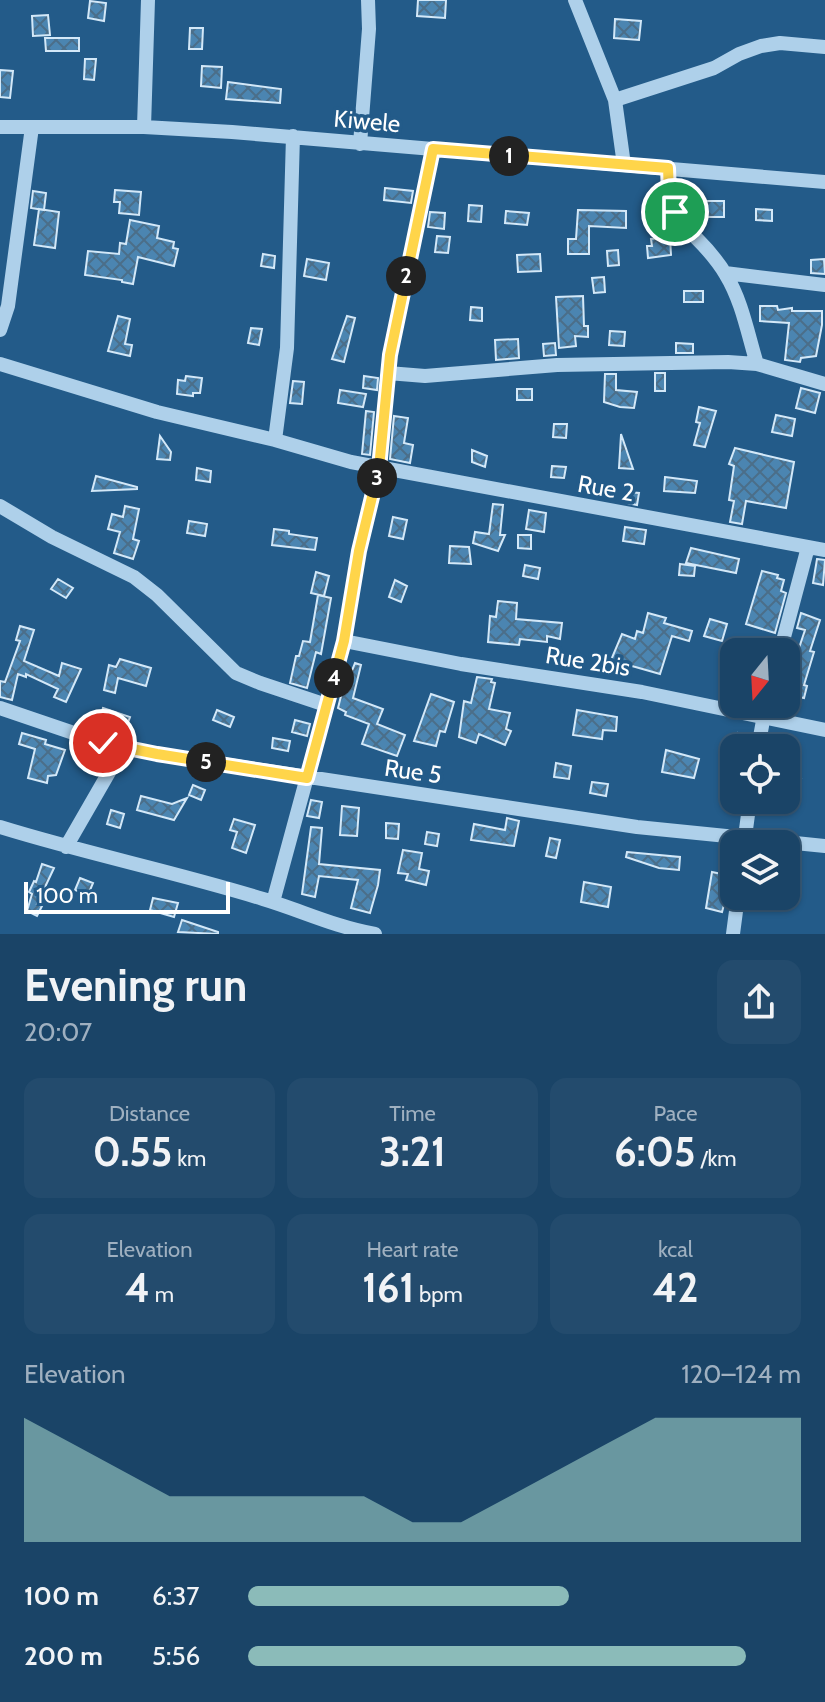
<!DOCTYPE html>
<html lang="en">
<head>
<meta charset="utf-8">
<style>
  :root { --surface:#1a4467; --page:#234b6d; --text:#f1f3f6; --muted:#9fb0c0; --line:#385c7b; --accent:#8bbbb9 }
  body { margin:0; font-family:Cabin,sans-serif; background:var(--page); color:var(--text); height:100vh; display:flex; flex-direction:column; font-size:30px; white-space:nowrap }
  * { box-sizing:border-box; margin:0 }
  p { font-size:26px; color:var(--muted) }
  .icon { flex:none; width:44px; height:44px; fill:none; stroke:currentColor; stroke-width:2; stroke-linecap:round; stroke-linejoin:round }
  .map { position:relative; height:934px; overflow:hidden }
  .panel { display:flex; flex-direction:column; background:var(--surface); flex:1 }
  .panel>* { flex:none }
  .needle { width:52px; rotate:198deg }
  .tools { position:absolute; left:720px; top:638px; display:grid; gap:16px }
  .tools a { display:grid; place-items:center; width:80px; height:80px; border-radius:16px; background:var(--surface); box-shadow:0 2px 6px #0004,0 0 0 2px var(--line); font-size:40px }
  .scale { position:absolute; left:24px; bottom:20px; width:206px; box-sizing:border-box; padding-left:8px; border:4px solid #fff; border-top:0; font-size:22px; line-height:28px; white-space:nowrap; color:#fff; -webkit-text-stroke:6px #235b89; paint-order:stroke }
  .pin { position:absolute; display:grid; place-items:center; width:68px; height:68px; color:#fff; margin:-34px; border:4px solid #fff; border-radius:50%; box-shadow:0 2px 8px #0007 }
  .km { position:absolute; width:40px; height:40px; margin:-20px; border-radius:50%; background:#222; color:#fff; font-size:22px; line-height:40px; text-align:center }
  .round { display:grid; place-items:center; flex:none; width:84px; height:84px; border-radius:16px; background:var(--page) }
  .summary { display:flex; align-items:center; justify-content:space-between; height:136px; padding:0 24px }
  h1 { font-size:44px; font-weight:700; line-height:60px }
  .metrics { display:grid; grid-template-columns:repeat(3,1fr); gap:12px; height:136px; padding:8px 24px }
  .metrics div { display:grid; align-content:center; border-radius:16px; background:var(--page); text-align:center }
  .metrics b { font-size:40px; font-weight:700 }
  .metrics small { font-size:22px; font-weight:400 }
  .metrics p { font-size:22px }
  .chart { height:224px; padding:16px 24px }
  .chart p { display:flex; justify-content:space-between }
  .chart svg { width:100%; height:144px; margin-top:8px; fill:var(--accent); opacity:.7 }
  ul { padding:0 24px; list-style:none; font-size:26px }
  li { display:grid; grid-template-columns:128px 96px 1fr; align-items:center; height:60px }
  li i { height:20px; border-radius:10px; background:var(--accent) }
  .map>svg:first-child { display:block }
  .building { fill:url(#building-cross-hatch); stroke:#d3e8f8; stroke-width:2 }
  .lines { fill:none; stroke-linecap:round; stroke-linejoin:round }
  .minor { stroke:#aed0ea; stroke-width:14 }
  .route-casing { stroke:#fff; stroke-width:16 }
  .route { stroke:#ffd54a; stroke-width:10 }
  .labels { text-anchor:middle; dominant-baseline:central; stroke-width:7; stroke-linejoin:round; paint-order:stroke }
  .street-label { font-size:24px; fill:#fff; stroke:#235b89 }
</style>
</head>
<body>
<div class="map">
<svg width="825" height="934" viewBox="0 0 825 934">
  <defs>
    <pattern id="building-cross-hatch" width="8" height="8" patternUnits="userSpaceOnUse" patternTransform="scale(2)"><rect width="8" height="8" fill="#4b85b1"/><path d="M0 0l8 8M0 8l8-8" fill="none" stroke="#4b6e89"/></pattern>
  </defs>
  <rect width="100%" height="100%" fill="#235b89"/>
  <path class="building" d="M 418,0 L 446,0 L 445,18 L 417,16 Z
    M 90,1 L 106,3 L 104,21 L 88,18 Z
    M 48,15 L 50,35 L 33,36 L 32,16 Z
    M 615,19 L 641,21 L 639,40 L 614,38 Z
    M 190,28 L 203,28 L 202,49 L 189,49 Z
    M 45,38 L 79,38 L 79,51 L 46,51 Z
    M 85,59 L 96,59 L 94,80 L 84,79 Z
    M 202,66 L 222,67 L 221,88 L 201,86 Z
    M 0,70 L 13,71 L 10,98 L 0,97 Z
    M 228,82 L 281,89 L 280,103 L 226,99 Z
    M 385,188 L 413,191 L 411,203 L 384,200 Z
    M 115,190 L 141,192 L 139,215 L 119,213 L 120,202 L 114,202 Z
    M 33,191 L 46,193 L 44,210 L 31,208 Z
    M 704,201 L 724,201 L 724,217 L 704,217 Z
    M 469,205 L 482,206 L 481,222 L 468,221 Z
    M 39,209 L 59,212 L 55,248 L 34,245 Z
    M 756,209 L 772,210 L 772,221 L 756,220 Z
    M 578,210 L 626,211 L 626,228 L 589,226 L 589,254 L 568,254 L 568,239 L 576,239 Z
    M 506,211 L 529,213 L 527,225 L 505,223 Z
    M 430,212 L 445,213 L 444,229 L 428,227 Z
    M 130,220 L 159,226 L 157,238 L 174,242 L 173,248 L 178,249 L 174,266 L 138,257 L 133,284 L 122,282 L 122,280 L 85,275 L 88,251 L 119,254 L 120,243 L 126,244 Z
    M 437,236 L 450,237 L 448,253 L 435,252 Z
    M 670,237 L 671,255 L 648,258 L 647,246 L 652,246 L 651,239 Z
    M 618,250 L 619,265 L 608,266 L 607,251 Z
    M 263,254 L 275,256 L 274,268 L 261,266 Z
    M 540,254 L 541,271 L 518,272 L 517,255 Z
    M 307,259 L 329,263 L 326,280 L 304,276 Z
    M 824,259 L 825,274 L 811,273 L 811,260 Z
    M 604,277 L 605,292 L 594,293 L 592,278 Z
    M 684,291 L 703,291 L 703,302 L 684,302 Z
    M 583,296 L 584,326 L 588,326 L 588,337 L 575,336 L 576,346 L 559,348 L 556,297 Z
    M 760,306 L 777,306 L 778,310 L 792,308 L 792,311 L 822,311 L 822,325 L 816,356 L 801,358 L 800,362 L 785,360 L 789,323 L 760,321 Z
    M 471,307 L 482,308 L 482,321 L 470,320 Z
    M 118,316 L 130,319 L 125,344 L 132,345 L 130,356 L 108,351 Z
    M 347,316 L 355,318 L 344,362 L 332,359 Z
    M 251,328 L 262,329 L 259,345 L 248,343 Z
    M 610,331 L 625,332 L 624,346 L 609,345 Z
    M 518,339 L 519,358 L 496,360 L 495,340 Z
    M 555,343 L 556,355 L 544,356 L 543,344 Z
    M 676,343 L 693,344 L 693,353 L 676,353 Z
    M 655,373 L 665,373 L 665,391 L 655,391 Z
    M 605,374 L 616,374 L 616,390 L 637,392 L 634,408 L 620,407 L 604,402 Z
    M 186,376 L 202,378 L 200,393 L 193,393 L 193,396 L 177,394 L 178,380 L 185,381 Z
    M 364,376 L 378,378 L 377,390 L 363,388 Z
    M 293,381 L 304,382 L 302,404 L 290,403 Z
    M 801,388 L 820,393 L 815,413 L 796,408 Z
    M 517,389 L 532,389 L 532,400 L 517,400 Z
    M 340,390 L 366,394 L 363,407 L 338,403 Z
    M 699,407 L 716,411 L 705,447 L 694,445 L 700,423 L 696,422 Z
    M 366,411 L 374,412 L 370,455 L 362,454 Z
    M 776,415 L 795,419 L 792,436 L 772,432 Z
    M 394,416 L 408,418 L 404,443 L 413,445 L 410,463 L 390,459 Z
    M 554,424 L 567,424 L 566,438 L 553,437 Z
    M 621,435 L 621,434 L 633,469 L 619,468 Z
    M 160,436 L 171,452 L 170,460 L 157,459 Z
    M 735,448 L 794,462 L 786,508 L 746,501 L 742,524 L 730,522 L 734,501 L 729,500 L 734,466 L 729,464 Z
    M 472,450 L 487,456 L 485,467 L 472,462 Z
    M 552,466 L 566,467 L 564,478 L 551,477 Z
    M 197,468 L 211,471 L 210,482 L 196,480 Z
    M 96,476 L 137,487 L 137,489 L 92,491 Z
    M 665,477 L 697,481 L 695,493 L 664,491 Z
    M 628,492 L 639,493 L 637,505 L 627,503 Z
    M 493,504 L 503,505 L 500,535 L 505,535 L 498,551 L 473,543 L 475,532 L 489,534 Z
    M 125,506 L 139,509 L 133,539 L 139,541 L 133,559 L 114,553 L 120,532 L 108,529 L 112,514 L 123,517 Z
    M 529,510 L 546,513 L 544,532 L 526,529 Z
    M 393,517 L 407,520 L 403,539 L 389,536 Z
    M 189,521 L 207,524 L 205,536 L 187,533 Z
    M 625,527 L 646,530 L 644,544 L 623,541 Z
    M 274,529 L 289,531 L 289,534 L 317,538 L 315,550 L 272,545 Z
    M 518,535 L 531,535 L 531,549 L 518,548 Z
    M 450,546 L 469,547 L 471,564 L 449,563 Z
    M 691,548 L 739,559 L 736,573 L 686,563 Z
    M 817,559 L 825,560 L 823,585 L 813,583 Z
    M 680,564 L 695,566 L 694,576 L 679,575 Z
    M 525,565 L 540,568 L 538,579 L 523,576 Z
    M 762,571 L 778,575 L 777,578 L 784,580 L 781,591 L 786,593 L 775,633 L 746,624 Z
    M 316,572 L 329,576 L 324,596 L 311,593 Z
    M 58,579 L 73,588 L 66,598 L 51,589 Z
    M 395,580 L 407,586 L 401,602 L 389,597 Z
    M 318,595 L 331,598 L 321,654 L 316,652 L 307,688 L 290,683 L 296,656 L 299,656 L 303,641 L 310,642 Z
    M 498,601 L 517,603 L 516,619 L 562,623 L 560,639 L 547,636 L 547,642 L 520,639 L 519,645 L 488,642 L 490,616 L 496,617 Z
    M 648,613 L 666,618 L 664,623 L 692,631 L 689,641 L 672,636 L 660,674 L 611,660 L 622,634 L 635,639 L 637,631 L 643,633 Z
    M 801,613 L 820,620 L 810,651 L 814,652 L 804,685 L 807,686 L 804,698 L 789,695 L 792,681 L 786,678 L 786,666 L 792,669 L 805,630 L 797,628 Z
    M 710,619 L 727,624 L 722,641 L 704,636 Z
    M 20,626 L 34,630 L 24,661 L 59,676 L 62,663 L 81,669 L 66,702 L 54,697 L 58,689 L 26,674 L 26,677 L 18,674 L 12,700 L 0,697 L 0,681 L 5,682 L 20,641 L 16,640 Z
    M 120,659 L 151,668 L 146,686 L 118,678 L 115,693 L 104,690 L 109,665 L 116,667 Z
    M 355,663 L 361,665 L 353,698 L 383,709 L 377,724 L 405,735 L 397,756 L 362,744 L 369,724 L 345,715 L 346,712 L 338,708 L 347,672 L 351,673 Z
    M 477,677 L 492,679 L 491,682 L 495,683 L 489,709 L 510,713 L 506,729 L 511,731 L 505,745 L 479,734 L 476,743 L 459,737 L 464,701 L 471,703 Z
    M 431,694 L 454,702 L 445,732 L 440,731 L 436,746 L 414,741 Z
    M 103,708 L 130,717 L 123,736 L 98,726 Z
    M 217,710 L 234,717 L 230,727 L 213,720 Z
    M 577,710 L 617,717 L 616,731 L 603,730 L 602,739 L 573,735 Z
    M 295,720 L 310,724 L 307,736 L 292,732 Z
    M 22,733 L 46,740 L 45,744 L 65,750 L 56,775 L 48,776 L 47,783 L 28,778 L 35,749 L 19,744 Z
    M 738,733 L 750,735 L 748,746 L 735,744 Z
    M 273,738 L 290,741 L 288,751 L 272,748 Z
    M 666,750 L 699,759 L 694,778 L 662,772 Z
    M 556,763 L 571,766 L 569,779 L 554,777 Z
    M 786,777 L 801,779 L 799,790 L 786,788 Z
    M 592,782 L 608,784 L 606,796 L 590,793 Z
    M 193,785 L 205,790 L 201,800 L 189,795 Z
    M 141,796 L 172,804 L 187,798 L 174,820 L 137,810 Z
    M 311,800 L 322,802 L 319,818 L 307,816 Z
    M 342,806 L 359,808 L 357,836 L 340,835 Z
    M 111,810 L 124,814 L 120,828 L 107,824 Z
    M 507,818 L 519,821 L 514,846 L 471,840 L 474,824 L 505,830 Z
    M 234,819 L 255,825 L 246,853 L 232,848 L 237,832 L 230,830 Z
    M 386,823 L 399,824 L 398,839 L 386,838 Z
    M 311,827 L 322,828 L 319,864 L 380,870 L 378,885 L 370,913 L 351,908 L 358,880 L 319,876 L 315,897 L 302,894 Z
    M 427,832 L 439,834 L 437,846 L 425,844 Z
    M 550,838 L 560,840 L 556,858 L 546,856 Z
    M 403,850 L 422,853 L 419,869 L 429,871 L 426,885 L 406,880 L 408,874 L 398,873 Z
    M 627,852 L 680,857 L 679,870 L 659,868 L 626,857 Z
    M 42,864 L 54,868 L 37,904 L 42,906 L 37,916 L 27,911 L 32,894 L 29,892 L 34,881 L 36,882 Z
    M 712,872 L 732,876 L 722,912 L 706,908 Z
    M 80,878 L 93,883 L 88,895 L 75,890 Z
    M 584,882 L 611,887 L 608,907 L 581,902 Z
    M 153,898 L 178,903 L 174,917 L 150,910 Z
    M 182,920 L 218,932 L 218,934 L 178,932 Z"/>
  <g class="lines">
    <path class="minor" d="M 575,0 L 615,100 L 624,165
      M 615,100 L 714,68 L 739,54 L 761,46 L 780,43 L 825,47
      M 0,127 L 144,127 L 232,132 L 825,182
      M 144,127 L 148,0
      M 360,144 L 369,29 L 368,0
      M 668,168 C 670,235 698,227 726,275 C 742,301 748,335 757,364
      M 725,273 L 825,285
      M 0,330 L 8,306 L 32,127
      M 0,364 L 157,412 L 275,440 L 351,462 L 825,550
      M 388,373 L 425,376 L 557,365 L 728,362 L 757,364 L 825,384
      M 275,440 L 287,348 L 293,136
      M 0,506 L 52,537 L 134,577 L 157,595 L 236,673 L 260,683 L 326,705
      M 344,641 L 461,664 L 642,692 L 825,730
      M 780,652 L 808,547
      M 0,708 L 103,743 L 157,754 L 637,827 L 825,846
      M 758,748 L 766,704
      M 0,827 C 87,854 176,872 263,899 C 300,910 335,927 375,934
      M 744,844 L 750,800
      M 66,847 L 123,748
      M 273,902 L 344,641 L 359,551 L 379,468 L 390,355 L 433,149
      M 733,934 L 738,896"/>
  </g>
  <g class="lines">
    <defs>
      <path id="route" d="M 103,743 L 157,754 L 307,778 L 344,641 L 359,551 L 379,468 L 390,355 L 433,149 L 668,168 L 669,193 L 675,212"/>
    </defs>
    <use href="#route" class="route-casing"/>
    <use href="#route" class="route"/>
  </g>
  <g class="labels">
    <g class="street-label">
      <text transform="translate(367 121) rotate(5)">Kiwele</text>
      <text transform="translate(606 488) rotate(10)">Rue 2</text>
      <text transform="translate(588 661) rotate(9)">Rue 2bis</text>
      <text transform="translate(413 771) rotate(8)">Rue 5</text>
    </g>
  </g>
</svg>
<div class="tools">
<a><svg class="needle" viewBox="-14 -14 28 28"><path d="M0-13l5 13h-10z" fill="#e53935"/><path d="M0 13l5-13h-10z" fill="#9fb0c0"/></svg></a>
<a><svg class="icon" aria-label="locate" viewBox="0 0 24 24"><circle cx="12" cy="12" r="6"/><path d="M12 2v4M12 18v4M2 12h4M18 12h4"/></svg></a>
<a><svg class="icon" aria-label="layers" viewBox="0 0 24 24"><path d="M12 4l9 5-9 5-9-5zM3 14l9 5 9-5"/></svg></a>
</div>
<div class="scale">100 m</div>
<div class="pin" style="left:675px;top:212px;background:#1e9e55"><svg class="icon" aria-label="arrive" viewBox="0 0 24 24"><path d="M6 21V4h12l-3 4 3 4H6"/></svg></div>
<div class="pin" style="left:103px;top:743px;background:#d93025"><svg class="icon" aria-label="check" viewBox="0 0 24 24"><path d="M5 12l5 5 9-10"/></svg></div>
<b class="km" style="left:509px;top:156px">1</b>
<b class="km" style="left:406px;top:276px">2</b>
<b class="km" style="left:377px;top:478px">3</b>
<b class="km" style="left:334px;top:678px">4</b>
<b class="km" style="left:206px;top:762px">5</b>
</div>
<section class="panel">
<div class="summary"><div><h1>Evening run</h1><p>20:07</p></div><a class="round"><svg class="icon" aria-label="share" viewBox="0 0 24 24"><path d="M12 15V3M7 8l5-5 5 5M5 13v7h14v-7"/></svg></a></div>
<div class="metrics">
<div><p>Distance</p><b>0.55<small> km</small></b></div>
<div><p>Time</p><b>3:21</b></div>
<div><p>Pace</p><b>6:05<small> /km</small></b></div>
</div>
<div class="metrics">
<div><p>Elevation</p><b>4<small> m</small></b></div>
<div><p>Heart rate</p><b>161<small> bpm</small></b></div>
<div><p>kcal</p><b>42</b></div>
</div>
<div class="chart"><p><span>Elevation</span>120–124 m</p>
<svg viewBox="0 0 160 44" preserveAspectRatio="none"><path d="M0 44V6L10 14L20 22L30 30L40 30L50 30L60 30L70 30L80 38L90 38L100 30L110 22L120 14L130 6L140 6L150 6L160 6V44z"/></svg>
</div>
<ul>
<li><b>100 m</b>6:37<i style="width:58%"></i></li>
<li><b>200 m</b>5:56<i style="width:90%"></i></li>
</ul>
</section>
</body>
</html>
